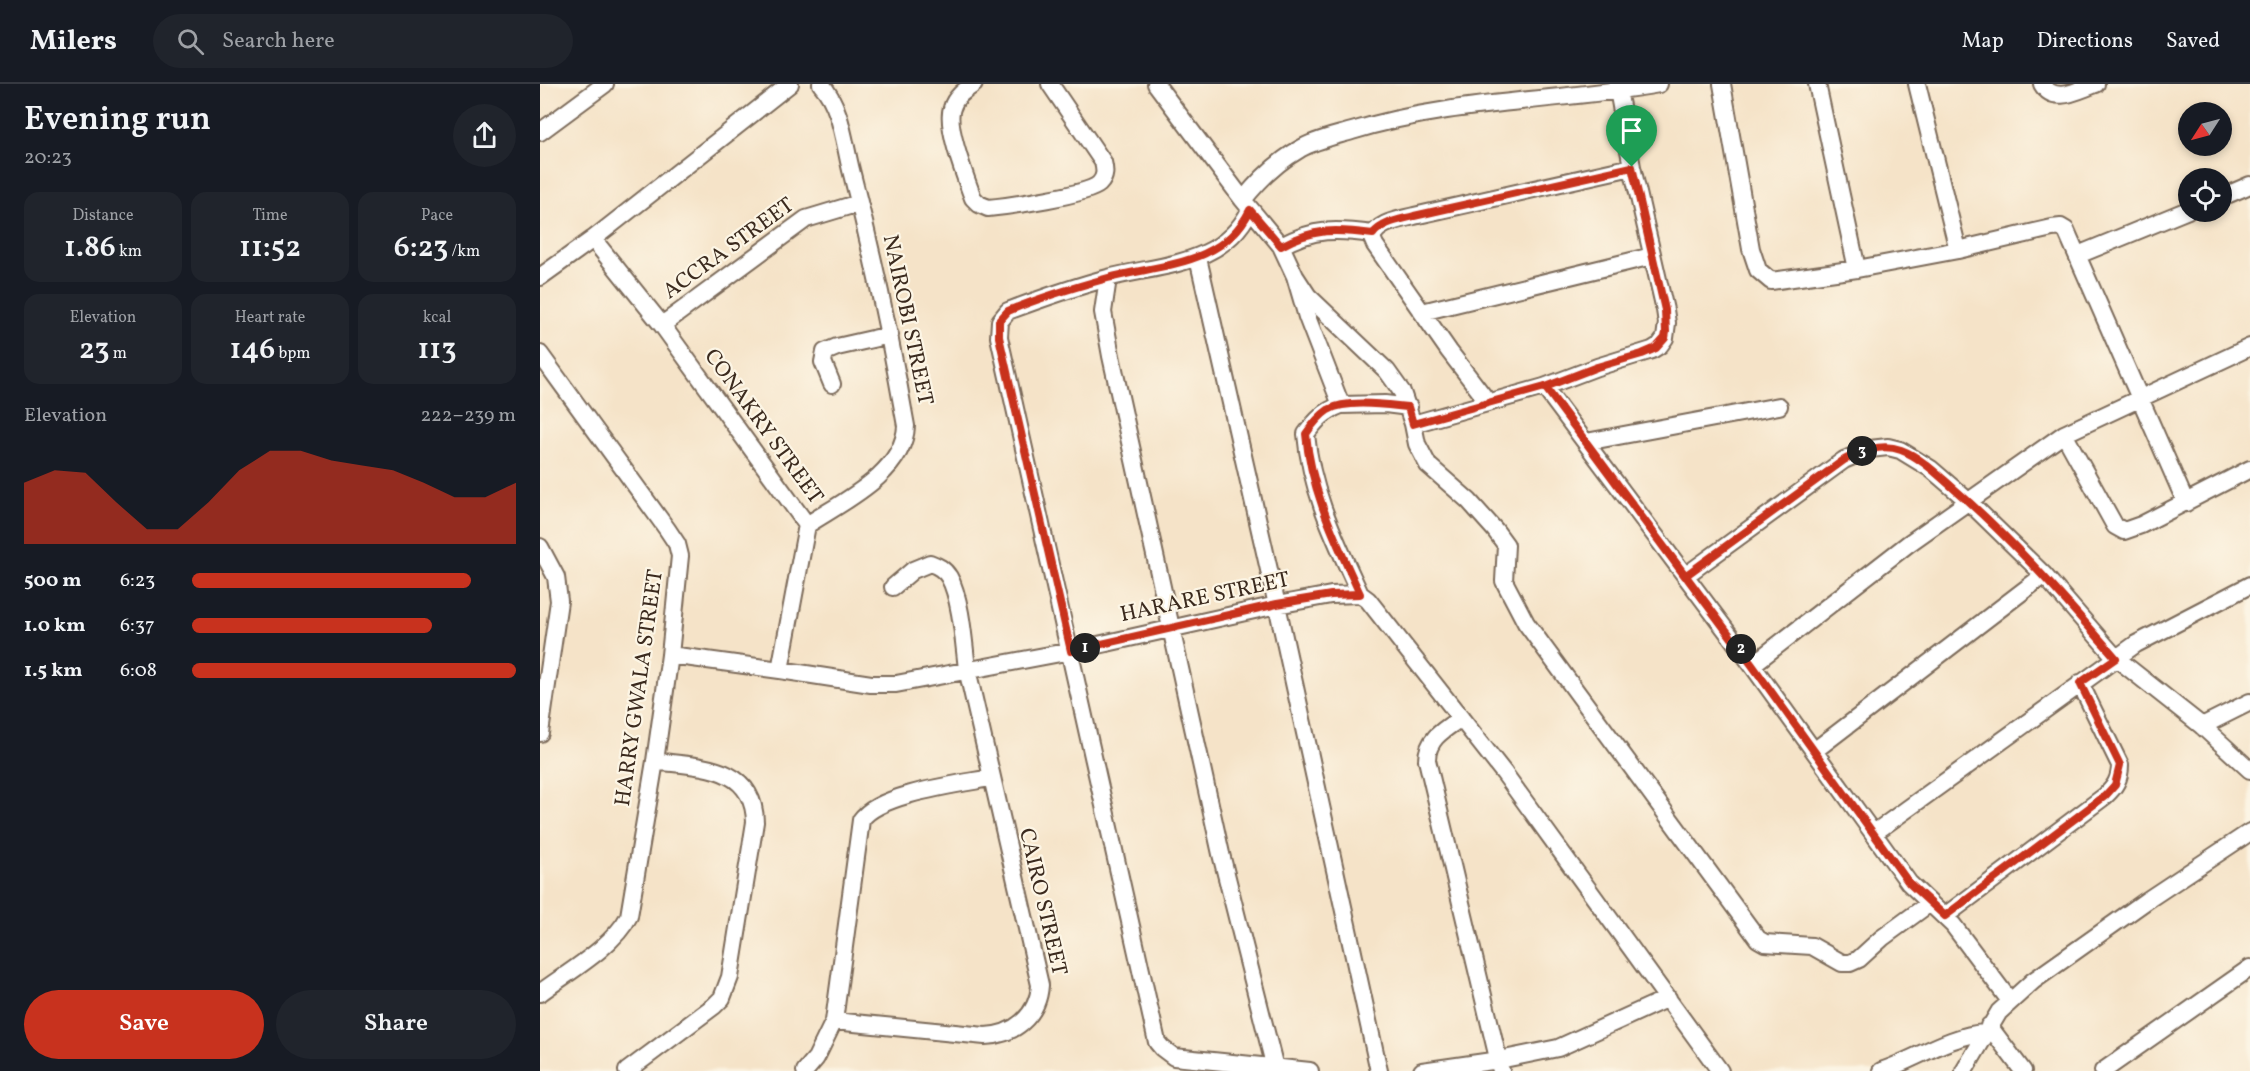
<!DOCTYPE html>
<html lang="en">
<head>
<meta charset="utf-8">
<style>
  :root { --surface:#171b24; --page:#20242c; --text:#f1f3f6; --muted:#9ea1a6; --line:#363941; --accent:#c8321e }
  body { margin:0; font-family:Vollkorn,serif; background:var(--page); color:var(--text); height:100vh; display:flex; flex-direction:column; font-size:22px; white-space:nowrap }
  * { box-sizing:border-box; margin:0 }
  p { font-size:20px; color:var(--muted) }
  .icon { flex:none; width:33px; height:33px; fill:none; stroke:currentColor; stroke-width:2; stroke-linecap:round; stroke-linejoin:round }
  .map { position:relative; flex:1; overflow:hidden }
  .drawer { display:flex; flex-direction:column; background:var(--surface); width:540px }
  .drawer>* { flex:none }
  .needle { width:39px; rotate:234deg }
  .controls { position:absolute; left:1638px; top:18px; display:grid; gap:12px }
  .controls a { display:grid; place-items:center; width:54px; height:54px; border-radius:50%; background:var(--surface); box-shadow:0 3px 9px #0003; font-size:30px }
  .pin { position:absolute; display:grid; place-items:center; width:51px; height:51px; color:#fff; margin:-62px -26px; border-radius:50% 50% 50% 0; rotate:-45deg; box-shadow:0 0 6px #0007 }
  .pin .icon { rotate:45deg }
  .km { position:absolute; width:30px; height:30px; margin:-15px; border-radius:50%; background:#222; color:#fff; font-size:16px; line-height:30px; text-align:center }
  .round { display:grid; place-items:center; flex:none; width:63px; height:63px; border-radius:32px; background:var(--page) }
  .overview { display:flex; align-items:center; justify-content:space-between; height:102px; padding:0 24px }
  h1 { font-size:33px; font-weight:600; line-height:45px }
  .figures { display:grid; grid-template-columns:repeat(3,1fr); gap:9px; height:102px; padding:6px 24px }
  .figures div { display:grid; align-content:center; border-radius:15px; background:var(--page); text-align:center }
  .figures b { font-size:30px; font-weight:600 }
  .figures small { font-size:16px; font-weight:400 }
  .figures p { font-size:16px }
  .chart { height:168px; padding:12px 24px }
  .chart p { display:flex; justify-content:space-between }
  .chart svg { width:100%; height:108px; margin-top:6px; fill:var(--accent); opacity:.7 }
  .cta { display:flex; gap:12px; margin-top:auto; padding:12px 24px }
  .cta a { flex:1; height:69px; border-radius:36px; background:var(--accent); color:#fff; font-size:24px; font-weight:600; line-height:69px; text-align:center }
  .cta a+a { background:var(--page); color:var(--text) }
  ul { padding:0 24px; list-style:none; font-size:20px }
  li { display:grid; grid-template-columns:96px 72px 1fr; align-items:center; height:45px }
  li i { height:15px; border-radius:8px; background:var(--accent) }
  header { display:flex; align-items:center; gap:36px; box-sizing:border-box; height:84px; padding:0 30px; background:var(--surface); border-bottom:2px solid var(--line) }
  header strong { font-size:28px }
  nav { display:flex; gap:33px; margin-inline-start:auto; font-size:21px }
  .search { width:420px; height:54px; background:var(--page); display:flex; align-items:center; gap:15px; box-sizing:border-box; padding:0 21px; border-radius:33px; color:var(--muted); font-size:22px }
  main { display:flex; flex:1; min-height:0 }
  .map>svg:first-child { display:block }
  .lines { fill:none; stroke-linecap:round; stroke-linejoin:round }
  .minor-casing { stroke:#7c6b5a; stroke-width:20 }
  .minor { stroke:#fff; stroke-width:16 }
  .route-casing { stroke:#fff; stroke-width:12 }
  .route { stroke:#c8321e; stroke-width:8 }
  .labels { text-anchor:middle; dominant-baseline:central; stroke-width:4.5; stroke-linejoin:round; paint-order:stroke }
  .street-label { font-size:22px; fill:#3b2a1e; stroke:#fcf5e5 }
</style>
</head>
<body>
<header>
<strong>Milers</strong>
<div class="search"><svg class="icon" aria-label="search" viewBox="0 0 24 24"><circle cx="10" cy="10" r="6"/><path d="M15 15l6 6"/></svg>Search here</div>
<nav><a>Map</a><a>Directions</a><a>Saved</a></nav>
</header>
<main>
<section class="drawer">
<div class="overview"><div><h1>Evening run</h1><p>20:23</p></div><a class="round"><svg class="icon" aria-label="share" viewBox="0 0 24 24"><path d="M12 15V3M7 8l5-5 5 5M5 13v7h14v-7"/></svg></a></div>
<div class="figures">
<div><p>Distance</p><b>1.86<small> km</small></b></div>
<div><p>Time</p><b>11:52</b></div>
<div><p>Pace</p><b>6:23<small> /km</small></b></div>
</div>
<div class="figures">
<div><p>Elevation</p><b>23<small> m</small></b></div>
<div><p>Heart rate</p><b>146<small> bpm</small></b></div>
<div><p>kcal</p><b>113</b></div>
</div>
<div class="chart"><p><span>Elevation</span>222–239 m</p>
<svg viewBox="0 0 160 44" preserveAspectRatio="none"><path d="M0 44V19L10 14L20 15L30 27L40 38L50 38L60 27L70 14L80 6L90 6L100 10L110 12L120 14L130 19L140 25L150 25L160 19V44z"/></svg>
</div>
<ul>
<li><b>500 m</b>6:23<i style="width:86%"></i></li>
<li><b>1.0 km</b>6:37<i style="width:74%"></i></li>
<li><b>1.5 km</b>6:08<i style="width:100%"></i></li>
</ul>
<div class="cta"><a>Save</a><a>Share</a></div>
</section>
<div class="map">
<svg width="1710" height="987" viewBox="0 0 1710 987">
  <rect width="100%" height="100%" fill="#fcf5e5"/>
  <filter id="ink" filterUnits="userSpaceOnUse"><feTurbulence type="fractalNoise" baseFrequency=".0167" numOctaves="2"/><feDisplacementMap in="SourceGraphic" scale="12" xChannelSelector="R" yChannelSelector="G"/><feConvolveMatrix kernelMatrix="1 2 1 2 8 2 1 2 1" color-interpolation-filters="sRGB"/></filter>
  <filter id="wash" filterUnits="userSpaceOnUse"><feTurbulence type="fractalNoise" baseFrequency=".008" numOctaves="4" result="noise"/><feDisplacementMap in="SourceGraphic" scale="24" xChannelSelector="R" yChannelSelector="G"/><feGaussianBlur stdDeviation="1.35" result="paint"/><feColorMatrix in="noise" values="0 0 0 0 0 0 0 0 0 0 0 0 0 0 0 0 0 1.4 0 .05"/><feComposite in="paint" operator="in"/></filter>
  <g filter="url(#wash)">
    <rect width="100%" height="100%" fill="#f5e3c8"/>
  </g>
  <g filter="url(#ink)">
    <g class="lines">
      <defs>
        <path id="minor" d="M 434,0 C 425,6 415,13 412,24 C 405,41 426,95 433,114 L 439,120 L 448,124 C 468,122 547,111 559,100 C 566,93 565,86 563,78 L 510,0
          M 616,0 L 703,116 L 741,162 L 755,192 L 768,212 L 847,287 L 862,308 L 873,340
          M 1077,0 L 1092,83 L 1125,226 L 1127,239 L 1125,254 L 1120,261 L 1112,266 L 1057,283 L 1004,303 L 873,340 L 877,360 L 888,381 L 929,417 L 955,446 L 966,461 L 964,497 L 986,539 L 1218,855 L 1225,859 L 1272,862 L 1302,879 L 1310,879 L 1319,875 L 1342,854 L 1390,819
          M 1182,0 L 1211,165 L 1218,186 L 1231,197 L 1317,185 L 1418,166 L 1512,144 L 1521,143 L 1526,146 L 1646,419
          M 1277,0 L 1317,185
          M 1377,0 L 1418,166
          M 1502,0 C 1514,21 1538,6 1556,0
          M 0,48 L 65,0
          M 1682,113 L 1710,101
          M 703,116 C 719,96 737,78 760,65 C 775,56 795,52 812,47 C 911,16 1017,18 1119,0
          M 710,126 C 683,182 621,180 568,194 C 534,203 500,215 468,227 L 460,237 L 459,253 L 617,958 L 622,964 L 634,973 L 770,987
          M 53,155 L 122,241 L 267,441 L 240,586
          M 741,162 C 774,144 797,145 833,150
          M 1538,171 L 1648,126
          M 658,174 L 737,521 L 839,987
          M 755,192 L 767,233 L 801,321 C 785,327 776,336 766,350 C 771,408 796,457 820,510 L 828,516 L 964,689 L 1180,987
          M 0,193 L 53,155 L 250,0
          M 568,194 L 563,228 L 571,272 L 681,770 L 735,984
          M 882,228 L 1112,172
          M 122,241 L 266,135 L 319,119
          M 0,270 L 127,445 L 137,460 L 140,472 L 130,571 L 115,677 L 89,832 C 73,863 28,888 0,909
          M 292,300 L 283,278 L 285,268 L 297,263 L 350,251
          M 1004,303 L 1212,581 L 1369,799 L 1413,841 L 1470,917
          M 948,318 L 909,267 L 835,161 L 832,154 C 837,138 860,136 874,132 L 1092,83
          M 801,321 L 845,320 L 869,323
          M 1524,350 L 1575,442 L 1584,447 L 1601,441 L 1710,385
          M 1046,358 L 1239,322
          M 267,441 C 302,418 364,389 366,342 C 351,256 333,171 311,86 C 304,58 301,22 281,0
          M 0,463 L 16,493 L 19,517 L 0,649
          M 1145,492 L 1304,376 L 1330,365 L 1348,363 L 1360,366 L 1391,385 L 1427,416 L 1504,491 L 1576,574 L 1662,642 L 1710,686
          M 130,571 L 240,586 L 331,600 L 356,600 L 531,567 L 737,521 L 791,511 L 820,510
          M 1212,581 L 1368,460 L 1524,350 L 1710,263
          M 921,634 C 905,645 887,654 887,676 L 961,987
          M 1662,642 L 1710,618
          M 1274,667 L 1504,491
          M 1334,749 L 1596,560 L 1710,501
          M 1405,832 L 1565,712 C 1575,703 1580,695 1580,681 L 1540,599
          M 294,937 L 445,952 C 474,951 498,932 500,901 L 427,585 C 424,560 421,514 409,493 C 404,485 398,482 390,479 L 373,486 L 353,503
          M 1449,942 L 1483,987
          M 87,987 L 174,922 L 182,914 L 190,893 L 215,738 C 214,680 158,683 115,677
          M 265,987 L 276,974 L 294,937 L 321,736 C 338,710 419,700 451,694
          M 882,987 L 959,976 L 1018,964 L 1128,914
          M 1341,987 C 1374,976 1410,951 1445,949
          M 1424,987 L 1459,928 L 1493,897 L 1606,817 L 1710,748
          M 1563,987 L 1710,884"/>
      </defs>
      <use href="#minor" class="minor-casing"/>
      <use href="#minor" class="minor"/>
    </g>
  </g>
  <g class="lines" filter="url(#ink)">
    <defs>
      <path id="route" d="M 1092,83 L 874,132 C 860,136 842,138 833,150 C 796,145 774,144 741,162 L 710,126 C 683,182 621,180 568,194 C 535,203 499,214 468,227 L 459,237 L 459,253 L 531,567 L 737,520 L 791,511 L 820,510 C 796,457 771,408 766,350 C 772,341 779,332 788,326 C 807,315 847,321 868,323 L 873,340 L 1005,303 L 1212,581 L 1369,799 L 1405,832 L 1565,712 L 1575,701 L 1580,681 L 1540,599 L 1576,574 C 1524,514 1472,455 1412,403 C 1397,390 1380,373 1361,366 C 1341,359 1321,367 1304,376 L 1145,492 L 1005,303 L 1057,283 L 1102,270 L 1116,264 L 1125,254 L 1126,248 L 1125,226 L 1092,83"/>
    </defs>
    <use href="#route" class="route-casing"/>
    <use href="#route" class="route"/>
  </g>
  <g class="labels">
    <g class="street-label">
      <text transform="translate(189 165) rotate(-36)">ACCRA STREET</text>
      <text transform="translate(367 236) rotate(78)">NAIROBI STREET</text>
      <text transform="translate(223 343) rotate(54)">CONAKRY STREET</text>
      <text transform="translate(665 514) rotate(-12)">HARARE STREET</text>
      <text transform="translate(100 604) rotate(-82)">HARRY GWALA STREET</text>
      <text transform="translate(502 818) rotate(77)">CAIRO STREET</text>
    </g>
  </g>
</svg>
<div class="controls">
<a><svg class="needle" viewBox="-14 -14 28 28"><path d="M0-13l5 13h-10z" fill="#e53935"/><path d="M0 13l5-13h-10z" fill="#9ea1a6"/></svg></a>
<a><svg class="icon" aria-label="locate" viewBox="0 0 24 24"><circle cx="12" cy="12" r="6"/><path d="M12 2v4M12 18v4M2 12h4M18 12h4"/></svg></a>
</div>
<div class="pin" style="left:1092px;top:83px;background:#1e9e55"><svg class="icon" aria-label="arrive" viewBox="0 0 24 24"><path d="M6 21V4h12l-3 4 3 4H6"/></svg></div>
<b class="km" style="left:545px;top:564px">1</b>
<b class="km" style="left:1201px;top:565px">2</b>
<b class="km" style="left:1322px;top:367px">3</b>
</div>
</main>
</body>
</html>
